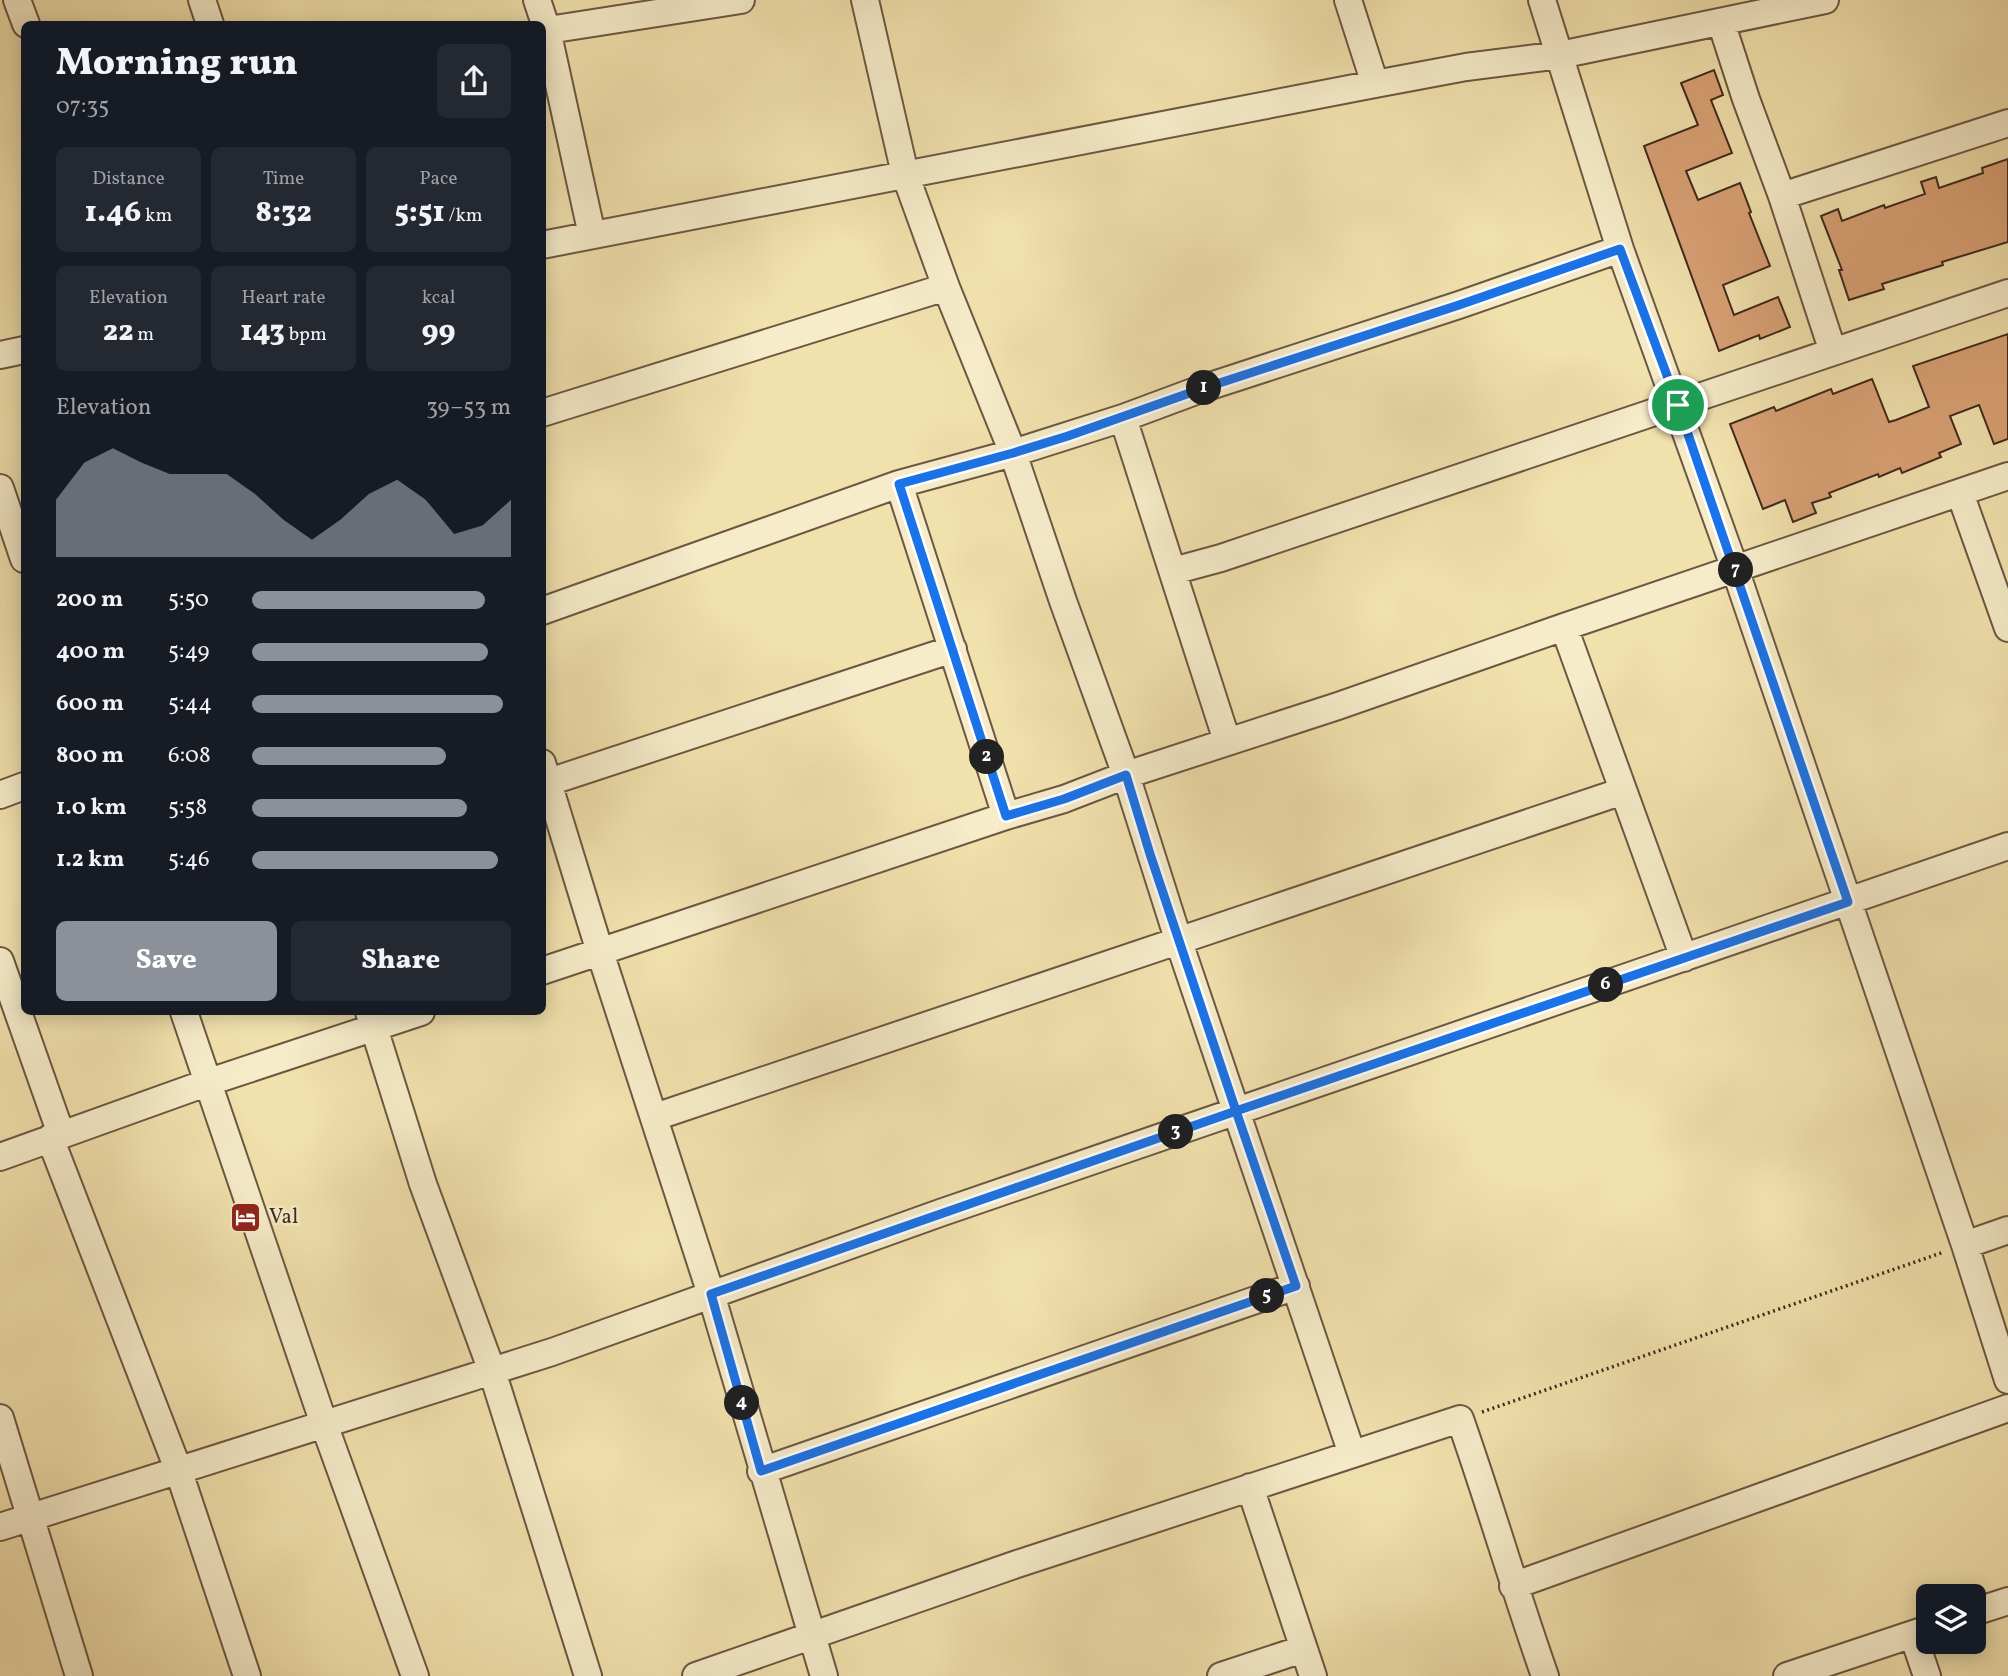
<!DOCTYPE html>
<html lang="en">
<head>
<meta charset="utf-8">
<style>
  :root { --surface:#171b24; --page:#242831; --text:#f1f3f6; --muted:#9ea1a6; --accent:#8c9099 }
  body { margin:0; font-family:Vollkorn,serif; background:var(--page); color:var(--text); height:100vh; display:flex; flex-direction:column; font-size:26px; white-space:nowrap }
  * { box-sizing:border-box; margin:0 }
  p { font-size:23px; color:var(--muted) }
  .icon { flex:none; width:38px; height:38px; fill:none; stroke:currentColor; stroke-width:2; stroke-linecap:round; stroke-linejoin:round }
  .map { position:relative; flex:1; overflow:hidden }
  .drawer { position:absolute; left:21px; top:21px; width:525px; height:994px; display:flex; flex-direction:column; background:var(--surface); border-radius:10px; box-shadow:0 4px 18px #0003 }
  .drawer>* { flex:none }
  .controls { position:absolute; left:1916px; top:1584px; display:grid; gap:14px }
  .controls a { display:grid; place-items:center; width:70px; height:70px; border-radius:10px; background:var(--surface); box-shadow:0 4px 18px #0003; font-size:35px }
  .pin { position:absolute; display:grid; place-items:center; width:60px; height:60px; color:#fff; margin:-30px; border:4px solid #fff; border-radius:50%; box-shadow:0 2px 7px #0007 }
  .km { position:absolute; width:35px; height:35px; margin:-18px; border-radius:50%; background:#222; color:#fff; font-size:19px; line-height:35px; text-align:center }
  .round { display:grid; place-items:center; flex:none; width:74px; height:74px; border-radius:10px; background:var(--page) }
  .headline { display:flex; align-items:center; justify-content:space-between; height:119px; padding:0 35px }
  h1 { font-size:38px; font-weight:800; line-height:52px }
  .metrics { display:grid; grid-template-columns:repeat(3,1fr); gap:10px; height:119px; padding:7px 35px }
  .metrics div { display:grid; align-content:center; border-radius:10px; background:var(--page); text-align:center }
  .metrics b { font-size:30px; font-weight:800 }
  .metrics small { font-size:19px; font-weight:400 }
  .metrics p { font-size:19px }
  .chart { height:196px; padding:14px 35px }
  .chart p { display:flex; justify-content:space-between }
  .chart svg { width:100%; height:126px; margin-top:7px; fill:var(--accent); opacity:.7 }
  .button { display:flex; gap:14px; margin-top:auto; padding:14px 35px }
  .button a { flex:1; height:80px; border-radius:10px; background:var(--accent); color:#fff; font-size:28px; font-weight:800; line-height:80px; text-align:center }
  .button a+a { background:var(--page); color:var(--text) }
  ul { padding:0 35px; list-style:none; font-size:23px }
  li { display:grid; grid-template-columns:112px 84px 1fr; align-items:center; height:52px }
  li i { height:18px; border-radius:9px; background:var(--accent) }
  .map>svg:first-child { display:block }
  .building { fill:#d8a175; stroke:#40291e; stroke-width:2 }
  .lines { fill:none; stroke-linecap:round; stroke-linejoin:round }
  .minor-casing { stroke:#6c5742; stroke-width:30 }
  .path { stroke:#40291e; stroke-width:3.5; stroke-dasharray:2 3.5; stroke-linecap:butt }
  .minor { stroke:#f6ecca; stroke-width:26 }
  .route-casing { stroke:#fff; stroke-width:14 }
  .route { stroke:#1a73e8; stroke-width:9 }
  .labels { text-anchor:middle; dominant-baseline:central; stroke-width:5; stroke-linejoin:round; paint-order:stroke }
  .poi-label { font-size:21px; fill:#40291e; stroke:#f6ecca; text-anchor:start }
</style>
</head>
<body>
<div class="map">
<svg width="2008" height="1676" viewBox="0 0 2008 1676">
  <rect width="100%" height="100%" fill="#f1e1ad"/>
  <filter id="stains"><feTurbulence type="fractalNoise" baseFrequency=".00286" numOctaves="4"/><feColorMatrix values="0 0 0 0 .2 0 0 0 0 .09 0 0 0 0 .02 0 0 0 .5 -.17"/></filter>
  <radialGradient id="worn" r=".72"><stop offset=".6" stop-color="#630" stop-opacity="0"/><stop offset="1" stop-color="#630" stop-opacity=".3"/></radialGradient>
  <path class="building" d="M 1714,70 L 1723,95 L 1711,100 L 1732,153 L 1686,171 L 1698,200 L 1740,183 L 1751,212 L 1749,213 L 1770,266 L 1723,285 L 1734,315 L 1778,297 L 1790,327 L 1760,339 L 1759,335 L 1719,351 L 1644,146 L 1698,125 L 1681,83 Z
    M 2008,159 L 2008,242 L 1942,262 L 1943,265 L 1882,284 L 1884,289 L 1849,300 L 1839,270 L 1842,270 L 1821,216 L 1838,209 L 1842,221 L 1884,205 L 1885,208 L 1925,194 L 1921,182 L 1936,177 L 1939,188 L 1983,173 L 1982,168 Z
    M 2008,334 L 2008,439 L 1994,444 L 1979,405 L 1950,416 L 1961,444 L 1939,453 L 1941,457 L 1902,473 L 1900,468 L 1879,477 L 1878,474 L 1829,493 L 1831,497 L 1812,503 L 1816,513 L 1793,522 L 1785,500 L 1763,509 L 1730,424 L 1774,407 L 1776,411 L 1831,389 L 1833,394 L 1872,379 L 1889,422 L 1896,420 L 1929,407 L 1913,366 Z"/>
  <g class="lines">
    <defs>
      <path id="minor" d="M 17,0 L 26,24
        M 202,0 L 210,24
        M 537,0 L 547,30 L 592,235
        M 865,0 L 905,174 L 946,287 L 1013,453 L 1063,601 L 1126,775 L 1179,942 L 1352,1454
        M 1348,0 L 1375,84
        M 1542,0 L 1620,249 L 1735,569 L 1965,1245 L 2008,1380
        M 1721,22 L 1746,99 L 1782,196 L 1833,352
        M 542,31 L 741,0
        M 1782,196 L 2008,123
        M 542,245 L 1375,84 L 1466,67 L 1560,55 L 1825,0
        M 0,355 L 24,350
        M 542,413 L 946,287
        M 1123,418 L 1227,741
        M 899,484 L 1006,816
        M 0,488 L 24,559
        M 1960,493 L 2008,628
        M 1173,571 L 1221,558 L 2008,293
        M 542,611 L 899,484 L 1013,453 L 1123,418 L 1201,389 L 1459,305 L 1620,249
        M 1564,627 L 1684,958
        M 542,763 L 600,952 L 711,1294 L 824,1676
        M 549,782 L 953,649
        M 0,795 L 24,786
        M 0,961 L 61,1134
        M 542,971 L 1006,816 L 1064,799 L 1126,775 L 1338,706 L 1564,627 L 2008,476
        M 184,1012 L 324,1424 L 415,1676
        M 369,1012 L 423,1184 L 492,1371 L 588,1676
        M 655,1117 L 1623,791
        M 50,1138 L 178,1469 L 247,1676
        M 0,1157 L 209,1082 L 421,1012
        M 1965,1245 L 2008,1230
        M 0,1418 L 79,1676
        M 761,1471 L 1296,1286
        M 1250,1487 L 1313,1676
        M 0,1527 L 552,1352 L 940,1213 L 2008,846
        M 1513,1586 L 2008,1408
        M 1974,1612 L 2008,1601
        M 1913,1635 L 1927,1676
        M 696,1676 L 1017,1564 L 1460,1419 C 1490,1504 1515,1591 1545,1676
        M 1221,1676 L 1303,1649
        M 1787,1676 L 1928,1629"/>
    </defs>
    <use href="#minor" class="minor-casing"/>
    <path class="path" d="M 1482,1412 L 1944,1252"/>
    <use href="#minor" class="minor"/>
  </g>
  <g class="lines">
    <defs>
      <path id="route" d="M 1678,405 L 1620,249 L 1459,305 L 1201,389 L 1068,436 L 1013,453 L 899,484 L 1006,816 L 1064,799 L 1126,775 L 1150,854 L 1236,1111 L 711,1294 L 761,1471 L 1296,1286 L 1236,1111 L 1848,902 L 1678,405"/>
    </defs>
    <use href="#route" class="route-casing"/>
    <use href="#route" class="route"/>
  </g>
  <defs>
    <symbol id="hotel-square" viewBox="-11 -11 22 22"><rect x="-9" y="-9" width="18" height="18" rx="4" fill="#8f2418" stroke="#f6ecca"/><path d="M-6-4.5h1.5V1H6V5H4.5V3h-9V5H-6ZM-4 0a1.8 1.8 0 1 1 3.6 0ZM.5 0V-2.5h3Q6-2.5 6 0Z" fill="#fff"/></symbol>
  </defs>
  <g fill-rule="evenodd">
    <use href="#hotel-square" x="228" y="1200" width="35" height="35"/>
  </g>
  <g class="labels">
    <g class="poi-label">
      <text x="269" y="1217">Val</text>
    </g>
  </g>
  <rect width="100%" height="100%" filter="url(#stains)"/>
  <rect width="100%" height="100%" fill="url(#worn)"/>
</svg>
<div class="controls">
<a><svg class="icon" aria-label="layers" viewBox="0 0 24 24"><path d="M12 4l9 5-9 5-9-5zM3 14l9 5 9-5"/></svg></a>
</div>
<div class="pin" style="left:1678px;top:405px;background:#1e9e55"><svg class="icon" aria-label="arrive" viewBox="0 0 24 24"><path d="M6 21V4h12l-3 4 3 4H6"/></svg></div>
<b class="km" style="left:1204px;top:388px">1</b>
<b class="km" style="left:987px;top:757px">2</b>
<b class="km" style="left:1176px;top:1132px">3</b>
<b class="km" style="left:742px;top:1403px">4</b>
<b class="km" style="left:1267px;top:1296px">5</b>
<b class="km" style="left:1606px;top:985px">6</b>
<b class="km" style="left:1736px;top:570px">7</b>
<section class="drawer">
<div class="headline"><div><h1>Morning run</h1><p>07:35</p></div><a class="round"><svg class="icon" aria-label="share" viewBox="0 0 24 24"><path d="M12 15V3M7 8l5-5 5 5M5 13v7h14v-7"/></svg></a></div>
<div class="metrics">
<div><p>Distance</p><b>1.46<small> km</small></b></div>
<div><p>Time</p><b>8:32</b></div>
<div><p>Pace</p><b>5:51<small> /km</small></b></div>
</div>
<div class="metrics">
<div><p>Elevation</p><b>22<small> m</small></b></div>
<div><p>Heart rate</p><b>143<small> bpm</small></b></div>
<div><p>kcal</p><b>99</b></div>
</div>
<div class="chart"><p><span>Elevation</span>39–53 m</p>
<svg viewBox="0 0 160 44" preserveAspectRatio="none"><path d="M0 44V24L10 11L20 6L30 11L40 15L50 15L60 15L70 22L80 31L90 38L100 31L110 22L120 17L130 24L140 36L150 33L160 24V44z"/></svg>
</div>
<ul>
<li><b>200 m</b>5:50<i style="width:90%"></i></li>
<li><b>400 m</b>5:49<i style="width:91%"></i></li>
<li><b>600 m</b>5:44<i style="width:97%"></i></li>
<li><b>800 m</b>6:08<i style="width:75%"></i></li>
<li><b>1.0 km</b>5:58<i style="width:83%"></i></li>
<li><b>1.2 km</b>5:46<i style="width:95%"></i></li>
</ul>
<div class="button"><a>Save</a><a>Share</a></div>
</section>
</div>
</body>
</html>
